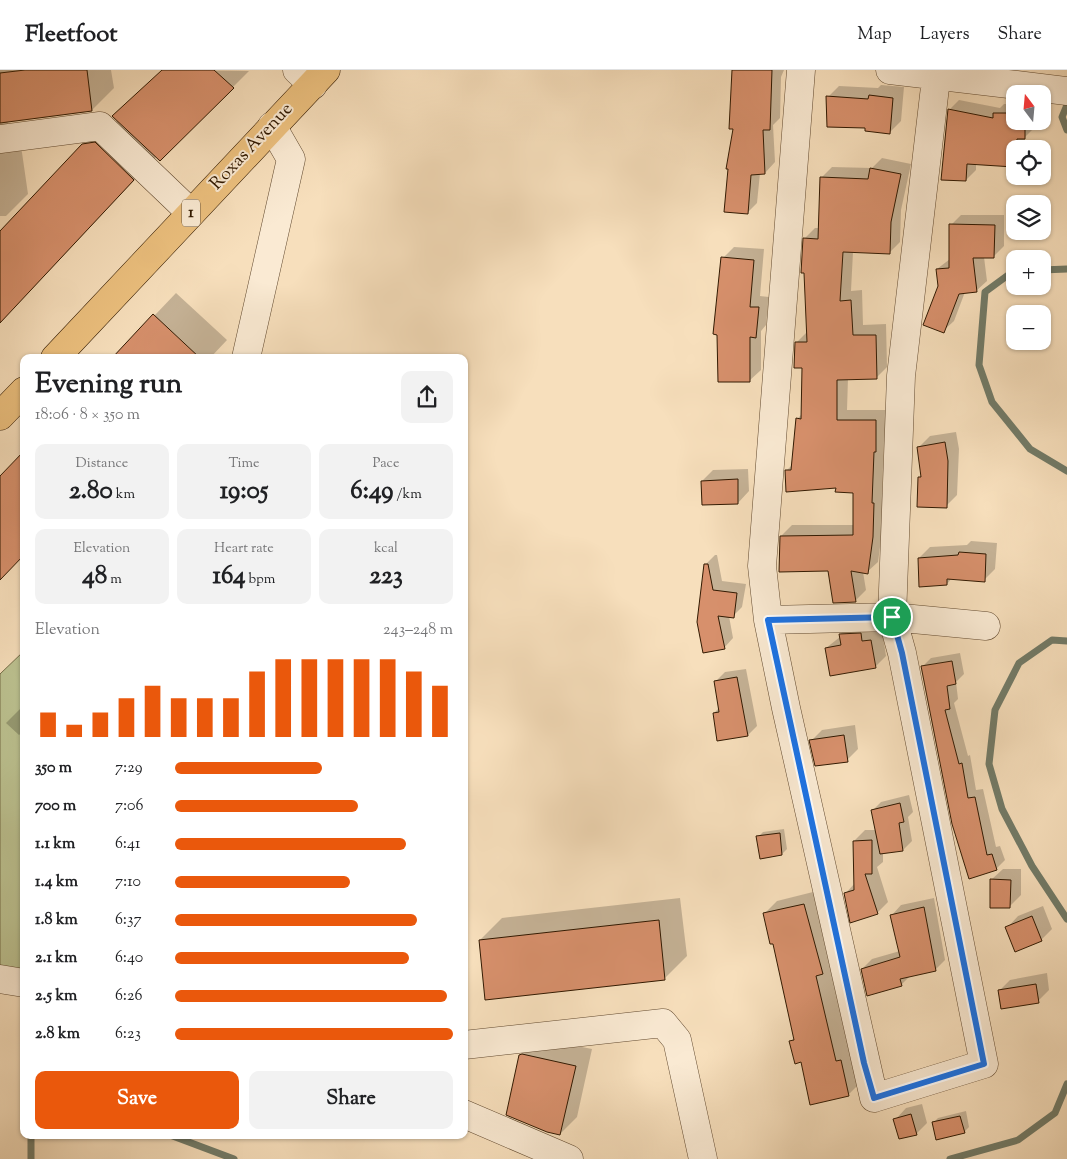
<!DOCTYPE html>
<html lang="en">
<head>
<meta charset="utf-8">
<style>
  :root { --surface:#fff; --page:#f2f2f2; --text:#202124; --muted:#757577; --line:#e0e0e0; --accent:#ea580c }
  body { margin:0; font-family:"Sorts Mill Goudy",serif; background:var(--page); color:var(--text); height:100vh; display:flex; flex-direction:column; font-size:19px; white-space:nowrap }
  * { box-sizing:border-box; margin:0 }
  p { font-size:16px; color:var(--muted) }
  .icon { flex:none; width:28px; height:28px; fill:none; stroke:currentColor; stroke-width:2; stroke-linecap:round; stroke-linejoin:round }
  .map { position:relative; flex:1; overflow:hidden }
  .details { position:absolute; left:20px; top:284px; width:448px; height:785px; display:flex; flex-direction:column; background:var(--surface); border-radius:10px; box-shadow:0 1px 4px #0004 }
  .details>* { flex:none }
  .needle { width:32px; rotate:344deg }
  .tools { position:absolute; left:1006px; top:15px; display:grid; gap:10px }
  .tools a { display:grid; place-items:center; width:45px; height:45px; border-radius:10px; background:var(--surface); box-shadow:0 1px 4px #0004; font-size:25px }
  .pin { position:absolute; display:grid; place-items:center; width:42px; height:42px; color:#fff; margin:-21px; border:2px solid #fff; border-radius:50%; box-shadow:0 1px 5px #0007 }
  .round { display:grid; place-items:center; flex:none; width:52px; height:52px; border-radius:10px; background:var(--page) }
  .summary { display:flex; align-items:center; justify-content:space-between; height:85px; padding:0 15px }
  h1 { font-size:28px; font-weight:700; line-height:38px }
  .metrics { display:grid; grid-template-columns:repeat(3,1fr); gap:8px; height:85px; padding:5px 15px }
  .metrics div { display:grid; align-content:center; border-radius:10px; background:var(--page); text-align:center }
  .metrics b { font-size:25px; font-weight:700 }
  .metrics small { font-size:14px; font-weight:400 }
  .metrics p { font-size:14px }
  .chart { height:140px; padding:10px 15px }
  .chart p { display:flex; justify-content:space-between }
  .chart svg { width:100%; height:90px; margin-top:5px; stroke:var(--accent); stroke-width:6 }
  .primary-button { display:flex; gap:10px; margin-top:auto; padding:10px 15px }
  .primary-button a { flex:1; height:58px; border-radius:10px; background:var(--accent); color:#fff; font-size:20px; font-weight:700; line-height:58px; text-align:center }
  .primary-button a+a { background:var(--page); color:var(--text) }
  ul { padding:0 15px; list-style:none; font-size:16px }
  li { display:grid; grid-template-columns:80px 60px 1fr; align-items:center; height:38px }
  li i { height:12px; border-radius:6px; background:var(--accent) }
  header { display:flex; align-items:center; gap:30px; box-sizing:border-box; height:70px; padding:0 25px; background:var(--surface); border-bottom:1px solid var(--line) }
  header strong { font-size:24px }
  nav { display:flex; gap:28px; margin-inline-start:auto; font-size:18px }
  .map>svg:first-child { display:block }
  .green { fill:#bcc291; stroke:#766e49 }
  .shadow { fill:#0003 }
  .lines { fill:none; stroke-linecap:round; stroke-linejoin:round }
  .stream { stroke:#727b68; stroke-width:7 }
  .building { fill:#d7906c; stroke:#311901 }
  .minor-casing { stroke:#624a30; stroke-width:29 }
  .major-casing { stroke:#311901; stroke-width:29 }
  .minor { stroke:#faead3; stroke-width:28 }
  .major { stroke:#ecc07e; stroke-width:28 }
  .route-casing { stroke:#fff; stroke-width:10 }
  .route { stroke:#1a73e8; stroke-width:6 }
  .labels { text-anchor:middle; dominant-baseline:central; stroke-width:4; stroke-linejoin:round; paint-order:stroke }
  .shield { fill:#faead3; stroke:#6d5840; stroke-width:1 }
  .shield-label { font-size:16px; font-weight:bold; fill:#311901 }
  .street-label { font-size:18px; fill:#311901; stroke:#faead3 }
</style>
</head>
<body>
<header>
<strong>Fleetfoot</strong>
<nav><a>Map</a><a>Layers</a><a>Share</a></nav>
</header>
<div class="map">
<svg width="1067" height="1089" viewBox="0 0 1067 1089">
  <rect width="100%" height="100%" fill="#f7dfbc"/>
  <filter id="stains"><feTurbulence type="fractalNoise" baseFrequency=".004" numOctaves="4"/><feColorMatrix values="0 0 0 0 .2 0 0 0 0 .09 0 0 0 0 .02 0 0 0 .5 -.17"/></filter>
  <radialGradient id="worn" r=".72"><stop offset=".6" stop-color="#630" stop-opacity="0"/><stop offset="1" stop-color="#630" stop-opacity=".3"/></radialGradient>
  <path class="green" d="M 24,581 L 24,901 L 0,898 L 0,604 Z"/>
  <path class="shadow" d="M 0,0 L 111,0 L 114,18 L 92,40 L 7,51 L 9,56 L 19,62 L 28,124 L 6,146 L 0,146 Z
    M 163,0 L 249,1 L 160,90 L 156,87 L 0,253 L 0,163 L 105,53 L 119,51 Z
    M 734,0 L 784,0 L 781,7 L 780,48 L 773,55 L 775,92 L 765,103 L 760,103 L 757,133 L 747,143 L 734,58 Z
    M 881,15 L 904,17 L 901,51 L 890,62 L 867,57 L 828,27 L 839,16 L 878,18 Z
    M 959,30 L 1000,38 L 1004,34 L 1015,34 L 1015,51 L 1034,51 L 1034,58 L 1025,67 L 1024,79 L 1015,79 L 1014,96 L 976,94 L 976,100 L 966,110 L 949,40 Z
    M 882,88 L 911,94 L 901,140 L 900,172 L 889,183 L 853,182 L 851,221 L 862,220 L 863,255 L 886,254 L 887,297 L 876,308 L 848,308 L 847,340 L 887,340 L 887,370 L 884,372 L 882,423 L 884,423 L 883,455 L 878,492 L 867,502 L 863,502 L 866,520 L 855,531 L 829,500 L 781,466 L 792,455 L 854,455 L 855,422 L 786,401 L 793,394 L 797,349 L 802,344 L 803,297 L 797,272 L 808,261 L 805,168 L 815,158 L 820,158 L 821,108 L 832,97 L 872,98 Z
    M 961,145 L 1004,145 L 1004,176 L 993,187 L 984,187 L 987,211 L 976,221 L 965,222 L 954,251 L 943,261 L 937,199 L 950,189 L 951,155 Z
    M 734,177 L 764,179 L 760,226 L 769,227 L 766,255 L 761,261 L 761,300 L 749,311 L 718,263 L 723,188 Z
    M 176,223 L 227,270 L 210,288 L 114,288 Z
    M 956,362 L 959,379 L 957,425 L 946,436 L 919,408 L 922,405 L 919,377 L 930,366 Z
    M 748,399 L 749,421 L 738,433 L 702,411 L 713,400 Z
    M 971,471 L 997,473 L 995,499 L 984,510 L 952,508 L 947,514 L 919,488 L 930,477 L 967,475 Z
    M 715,485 L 717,485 L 722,511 L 746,514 L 742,537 L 733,546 L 729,546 L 733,568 L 724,578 L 706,494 Z
    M 851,553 L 882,560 L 886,586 L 875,597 L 826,578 L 840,567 L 840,564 Z
    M 960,583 L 964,604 L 956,612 L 958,629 L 954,633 L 968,686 L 970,685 L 976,720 L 983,719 L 996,777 L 1000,776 L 1005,790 L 996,799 L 970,807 L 922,597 L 931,588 Z
    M 746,599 L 757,656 L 748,665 L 714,643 L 720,637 L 716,611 L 725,602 Z
    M 24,635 L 24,661 L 19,665 L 6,653 Z
    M 855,655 L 858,679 L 847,690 L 811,671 L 822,660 Z
    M 909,725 L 913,742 L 908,747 L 912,771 L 903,780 L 883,783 L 883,792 L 877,797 L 888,832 L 877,843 L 845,824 L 855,813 L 854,771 L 865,760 L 876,760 L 872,741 L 881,732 Z
    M 784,759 L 787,779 L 782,784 L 758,767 L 763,762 Z
    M 1003,799 L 1021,799 L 1021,825 L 1010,836 L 991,810 Z
    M 817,821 L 836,890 L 830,896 L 849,978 L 861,1012 L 848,1025 L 802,991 L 791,971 L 795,967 L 774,872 L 764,844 L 777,831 Z
    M 680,828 L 687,886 L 665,908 L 480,870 L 502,848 Z
    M 934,828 L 945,890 L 935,900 L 911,905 L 901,915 L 862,899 L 872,889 L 900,881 L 892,845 L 901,835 Z
    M 1043,836 L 1052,859 L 1041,870 L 1007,858 L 1018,846 Z
    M 1047,903 L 1049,920 L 1038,931 L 999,921 L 1010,910 Z
    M 537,968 L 592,979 L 577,1047 L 560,1064 L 520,985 Z
    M 922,1034 L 927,1053 L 916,1064 L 895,1050 L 906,1038 Z
    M 966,1041 L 969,1057 L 964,1062 L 933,1053 L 938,1048 Z"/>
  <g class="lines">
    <path class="stream" d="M 1067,35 L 1062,47 L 1067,60
      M 1015,200 L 985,222 L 979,295 L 992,332 L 1030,379 L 1067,401
      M 1042,200 L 1067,199
      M 1067,571 L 1052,570 L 1019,593 L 995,640 L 989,694 L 1002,739 L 1032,796 L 1067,849
      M 170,1065 L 234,1089
      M 31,1089 L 31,1065
      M 950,1089 L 1018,1070 L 1055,1043 L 1067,1014"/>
  </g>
  <path class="building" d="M 25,0 L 87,0 L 92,41 L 0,53 L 0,3 Z
    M 162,0 L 214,0 L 234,18 L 160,91 L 112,46 Z
    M 732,0 L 772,0 L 770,60 L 763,60 L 765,104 L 751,105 L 748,144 L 724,142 L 728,99 L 726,99 L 733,59 L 729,59 Z
    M 869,25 L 893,28 L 890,64 L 865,61 L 865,58 L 827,57 L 826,26 L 868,29 Z
    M 948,39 L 993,48 L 993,43 L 1015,43 L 1015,51 L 1025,51 L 1025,69 L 1017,69 L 1014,97 L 967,94 L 966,111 L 941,110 Z
    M 95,72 L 134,110 L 0,253 L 0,161 L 82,74 Z
    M 870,98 L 901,104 L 891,152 L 890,184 L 843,182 L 840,231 L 851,230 L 853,265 L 876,265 L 877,309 L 837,310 L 837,350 L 876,350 L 876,382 L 874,382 L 872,433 L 874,433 L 873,467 L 868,504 L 851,501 L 856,532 L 833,533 L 828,501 L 779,502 L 780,466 L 853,465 L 853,423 L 835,422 L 836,418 L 786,422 L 785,400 L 791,400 L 796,348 L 801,349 L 802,298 L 794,298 L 795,272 L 807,272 L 804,203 L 801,203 L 803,168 L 818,169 L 820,107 L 868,109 Z
    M 949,154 L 995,155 L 994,188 L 973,188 L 977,222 L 959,224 L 944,263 L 923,255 L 938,216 L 936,199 L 949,198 Z
    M 721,187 L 754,190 L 750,237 L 759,237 L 756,268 L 750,267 L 750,312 L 718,312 L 717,265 L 713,264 Z
    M 153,244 L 200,288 L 112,288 Z
    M 945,372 L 948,391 L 947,438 L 917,437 L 918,407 L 921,407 L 917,377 Z
    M 24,381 L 24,485 L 0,510 L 0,406 Z
    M 738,409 L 738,434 L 702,435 L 701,411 Z
    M 959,482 L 986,484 L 985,512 L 947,509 L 947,515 L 919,517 L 918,488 L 958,485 Z
    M 704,494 L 708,494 L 713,520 L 737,523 L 734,548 L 718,546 L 725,579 L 703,583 L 697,552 Z
    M 861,563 L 862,571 L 871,570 L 876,598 L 830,606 L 825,578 L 841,575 L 839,564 Z
    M 952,591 L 956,614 L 947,616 L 950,639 L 945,640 L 959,694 L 962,693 L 968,728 L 975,727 L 987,785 L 992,784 L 997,800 L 969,809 L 952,754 L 921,596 Z
    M 737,607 L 748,666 L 717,671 L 713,643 L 719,642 L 714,611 Z
    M 844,665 L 848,692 L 815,696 L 809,670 Z
    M 900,733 L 904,752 L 899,753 L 903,781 L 880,784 L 871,740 Z
    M 780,763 L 782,785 L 760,789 L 756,766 Z
    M 872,770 L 872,804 L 865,804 L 878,844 L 850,853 L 844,823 L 854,820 L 853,771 Z
    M 990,809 L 1011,810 L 1010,838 L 990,838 Z
    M 804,834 L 823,904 L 816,906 L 836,991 L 841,990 L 849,1026 L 810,1035 L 801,992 L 795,994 L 789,971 L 794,970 L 773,874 L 770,874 L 763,843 Z
    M 924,837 L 936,901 L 900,909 L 902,916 L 867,926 L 861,899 L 900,887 L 890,845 Z
    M 1032,846 L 1042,871 L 1015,882 L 1005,857 Z
    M 659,850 L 665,910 L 485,930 L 479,870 Z
    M 1036,914 L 1039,933 L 1001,939 L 998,920 Z
    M 522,984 L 576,996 L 560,1065 L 547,1062 L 506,1045 L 519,985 Z
    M 911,1044 L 917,1065 L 899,1069 L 893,1049 Z
    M 960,1046 L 965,1063 L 936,1070 L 932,1052 Z"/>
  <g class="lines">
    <defs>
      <path id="minor" d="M 297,0 L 313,15
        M 801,0 L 762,496 L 768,550 L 786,638 L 874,1028 L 984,994 L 902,583 L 892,547 L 901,306 L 937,0
        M 890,0 L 1067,21
        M 0,69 L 100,56 L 191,143
        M 246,288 L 291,89 L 272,56
        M 768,550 L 892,547 L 986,556
        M 0,909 L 24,913
        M 464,975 L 663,953 L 677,970 L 703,1089
        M 464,1044 L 569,1089"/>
      <path id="major" d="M 55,288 L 326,0
        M 0,346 L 24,321"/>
    </defs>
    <use href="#minor" class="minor-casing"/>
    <use href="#major" class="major-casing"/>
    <use href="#minor" class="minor"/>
    <use href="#major" class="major"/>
  </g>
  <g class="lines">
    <defs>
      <path id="route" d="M 892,547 L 902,583 L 984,994 L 874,1028 L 864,993 L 768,550 Z"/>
    </defs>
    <use href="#route" class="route-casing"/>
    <use href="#route" class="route"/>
  </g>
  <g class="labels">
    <rect class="shield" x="182" y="129.5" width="18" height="27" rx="4"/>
    <g class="shield-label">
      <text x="191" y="143">1</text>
    </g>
    <g class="street-label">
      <text transform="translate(252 77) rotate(-47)">Roxas Avenue</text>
    </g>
  </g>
  <rect width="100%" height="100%" filter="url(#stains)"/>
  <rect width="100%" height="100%" fill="url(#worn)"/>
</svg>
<div class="tools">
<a><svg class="needle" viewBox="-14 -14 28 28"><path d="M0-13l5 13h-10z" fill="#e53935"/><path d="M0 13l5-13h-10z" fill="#757577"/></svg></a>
<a><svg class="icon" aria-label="locate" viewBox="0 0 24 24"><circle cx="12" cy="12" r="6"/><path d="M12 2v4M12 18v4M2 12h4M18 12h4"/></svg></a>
<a><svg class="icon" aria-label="layers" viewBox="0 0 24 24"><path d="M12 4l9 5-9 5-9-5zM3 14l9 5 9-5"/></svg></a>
<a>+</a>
<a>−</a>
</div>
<div class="pin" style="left:892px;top:547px;background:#1e9e55"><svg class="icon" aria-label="arrive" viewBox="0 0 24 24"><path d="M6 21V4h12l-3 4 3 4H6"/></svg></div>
<section class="details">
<div class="summary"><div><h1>Evening run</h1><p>18:06 · 8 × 350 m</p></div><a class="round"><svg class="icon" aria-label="share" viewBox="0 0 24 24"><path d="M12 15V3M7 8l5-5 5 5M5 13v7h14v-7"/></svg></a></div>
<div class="metrics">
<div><p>Distance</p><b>2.80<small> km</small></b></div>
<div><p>Time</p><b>19:05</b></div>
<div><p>Pace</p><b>6:49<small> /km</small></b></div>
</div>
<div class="metrics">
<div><p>Elevation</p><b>48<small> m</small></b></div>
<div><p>Heart rate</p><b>164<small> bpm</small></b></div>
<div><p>kcal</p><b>223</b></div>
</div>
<div class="chart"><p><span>Elevation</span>243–248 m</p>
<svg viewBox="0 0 160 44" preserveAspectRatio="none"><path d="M5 44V32M15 44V38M25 44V32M35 44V25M45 44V19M55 44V25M65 44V25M75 44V25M85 44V12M95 44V6M105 44V6M115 44V6M125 44V6M135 44V6M145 44V12M155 44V19"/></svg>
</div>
<ul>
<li><b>350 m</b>7:29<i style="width:53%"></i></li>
<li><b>700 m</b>7:06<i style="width:66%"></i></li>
<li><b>1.1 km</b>6:41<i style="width:83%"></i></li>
<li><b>1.4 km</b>7:10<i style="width:63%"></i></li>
<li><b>1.8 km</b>6:37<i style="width:87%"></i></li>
<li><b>2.1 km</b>6:40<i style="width:84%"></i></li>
<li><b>2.5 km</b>6:26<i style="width:98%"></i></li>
<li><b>2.8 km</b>6:23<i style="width:100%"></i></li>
</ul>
<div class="primary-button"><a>Save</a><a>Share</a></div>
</section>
</div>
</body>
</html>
